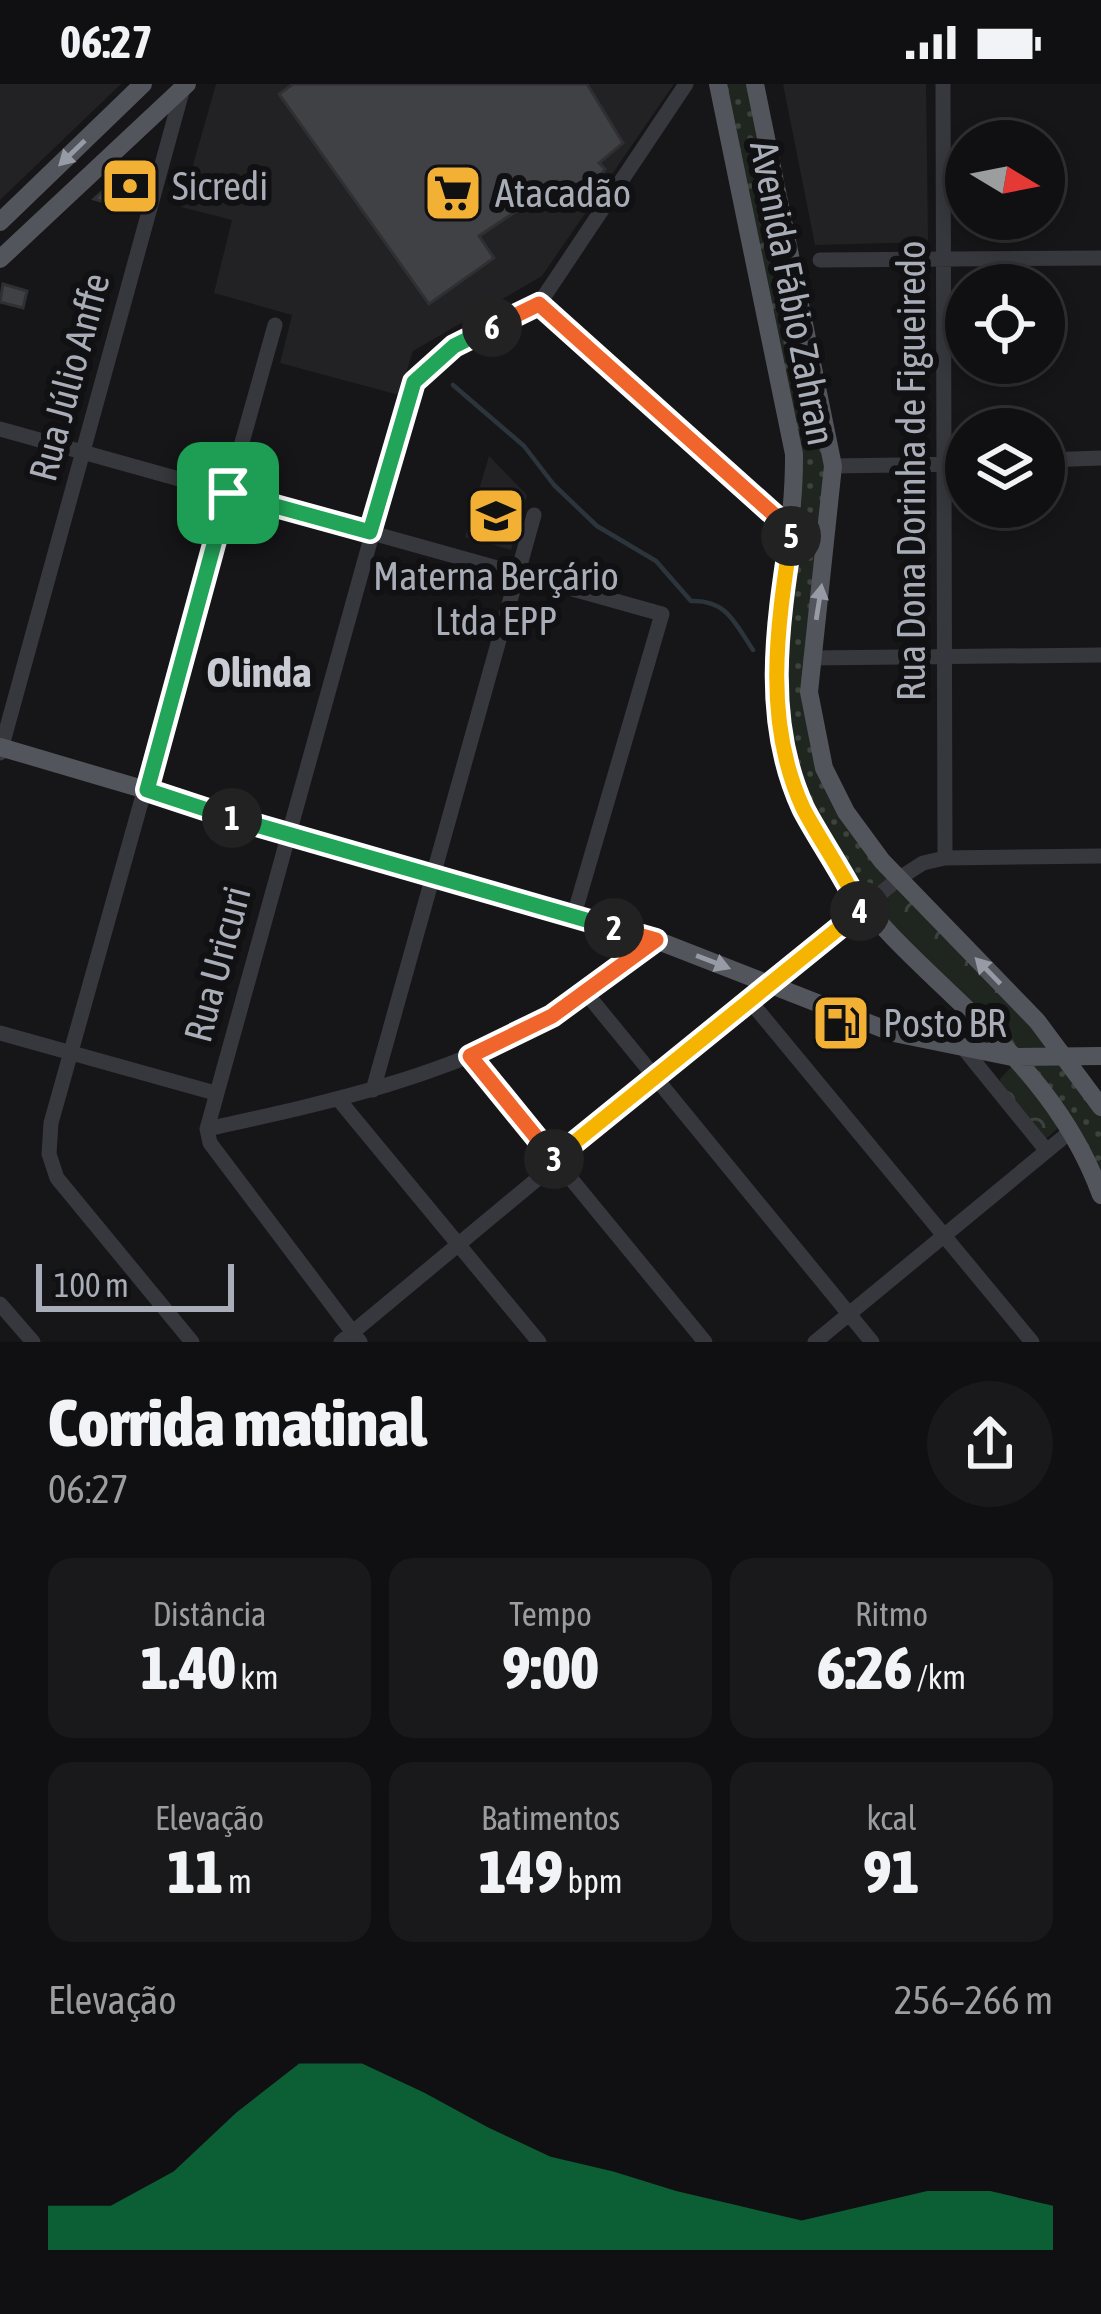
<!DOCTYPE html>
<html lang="pt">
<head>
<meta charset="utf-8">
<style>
  :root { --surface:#101012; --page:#19191b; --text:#f1f3f6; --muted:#9c9d9f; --line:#303032; --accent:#0b8043 }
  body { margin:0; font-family:"Asap Condensed",sans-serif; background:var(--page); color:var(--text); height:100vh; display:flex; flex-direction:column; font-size:45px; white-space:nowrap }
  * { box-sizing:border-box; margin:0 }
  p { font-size:39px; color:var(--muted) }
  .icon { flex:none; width:66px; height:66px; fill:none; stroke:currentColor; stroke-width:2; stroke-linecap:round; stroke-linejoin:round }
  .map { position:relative; height:1258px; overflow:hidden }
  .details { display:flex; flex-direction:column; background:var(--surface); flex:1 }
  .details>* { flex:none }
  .needle { width:78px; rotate:100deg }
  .fabs { position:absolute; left:945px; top:36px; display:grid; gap:24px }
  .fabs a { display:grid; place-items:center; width:120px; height:120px; border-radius:50%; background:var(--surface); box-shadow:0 6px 18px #0003,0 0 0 3px var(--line); font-size:60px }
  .scale { position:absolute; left:36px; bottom:30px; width:198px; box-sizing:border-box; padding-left:12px; border:6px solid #a8adb8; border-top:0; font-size:33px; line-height:42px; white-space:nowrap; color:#a8adb8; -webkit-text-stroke:9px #111113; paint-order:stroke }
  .pin { position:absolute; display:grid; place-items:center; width:102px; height:102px; color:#fff; margin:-51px; border-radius:24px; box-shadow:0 6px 18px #0006 }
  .km { position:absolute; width:60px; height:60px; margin:-30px; border-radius:50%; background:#222; color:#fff; font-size:33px; line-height:60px; text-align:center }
  .round { display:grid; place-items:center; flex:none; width:126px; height:126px; border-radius:63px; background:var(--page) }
  .summary { display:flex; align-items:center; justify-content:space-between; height:204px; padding:0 48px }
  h1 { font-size:66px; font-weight:800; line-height:90px }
  .figures { display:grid; grid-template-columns:repeat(3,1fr); gap:18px; height:204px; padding:12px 48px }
  .figures div { display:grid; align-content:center; border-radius:24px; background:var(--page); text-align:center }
  .figures b { font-size:60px; font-weight:800 }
  .figures small { font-size:33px; font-weight:400 }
  .figures p { font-size:33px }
  .chart { height:336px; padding:24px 48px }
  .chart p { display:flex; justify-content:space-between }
  .chart svg { width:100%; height:216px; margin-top:12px; fill:var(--accent); opacity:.7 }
  .status { display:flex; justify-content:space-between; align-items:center; height:84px; padding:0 60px; background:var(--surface); direction:ltr }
  .status svg { height:33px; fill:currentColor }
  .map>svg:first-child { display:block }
  .built { fill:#222225 }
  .grass { fill:url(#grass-dots) }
  .park { fill:url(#park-crowns) }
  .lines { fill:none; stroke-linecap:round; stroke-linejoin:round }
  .stream { stroke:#2c353c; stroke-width:4.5 }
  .building { fill:#404145; stroke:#303034; stroke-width:3 }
  .minor { stroke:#37383d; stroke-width:15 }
  .major { stroke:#53555c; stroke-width:18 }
  .oneway { fill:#979ba6 }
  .split-1-casing { stroke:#fff; stroke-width:24 }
  .split-2-casing { stroke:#fff; stroke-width:24 }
  .split-3-casing { stroke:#fff; stroke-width:24 }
  .split-4-casing { stroke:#fff; stroke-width:24 }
  .split-5-casing { stroke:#fff; stroke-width:24 }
  .split-6-casing { stroke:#fff; stroke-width:24 }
  .split-7-casing { stroke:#fff; stroke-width:24 }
  .split-1 { stroke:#22a559; stroke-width:15 }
  .split-2 { stroke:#22a559; stroke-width:15 }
  .split-3 { stroke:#f0652b; stroke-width:15 }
  .split-4 { stroke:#f5b400; stroke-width:15 }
  .split-5 { stroke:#f5b400; stroke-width:15 }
  .split-6 { stroke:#f0652b; stroke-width:15 }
  .split-7 { stroke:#22a559; stroke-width:15 }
  .labels { text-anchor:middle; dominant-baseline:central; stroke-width:12; stroke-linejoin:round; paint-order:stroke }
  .poi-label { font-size:39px; fill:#a8adb8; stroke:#111113; text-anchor:start }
  .street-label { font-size:39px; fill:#a8adb8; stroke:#111113 }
  .neighbourhood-label { font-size:42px; font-weight:bold; fill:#c9ccd4; stroke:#111113 }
</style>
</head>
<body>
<div class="status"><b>06:27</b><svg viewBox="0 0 49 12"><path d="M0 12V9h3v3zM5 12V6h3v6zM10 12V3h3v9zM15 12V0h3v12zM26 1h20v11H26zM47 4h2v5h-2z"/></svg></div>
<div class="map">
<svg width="1101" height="1258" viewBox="0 0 1101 1258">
  <defs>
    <pattern id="grass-dots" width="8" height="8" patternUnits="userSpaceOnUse" patternTransform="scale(3)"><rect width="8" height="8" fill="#1e261f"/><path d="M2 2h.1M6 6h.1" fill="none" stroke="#3c433d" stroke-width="1.8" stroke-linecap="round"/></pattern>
    <pattern id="park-crowns" width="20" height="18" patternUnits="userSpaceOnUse" patternTransform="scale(3)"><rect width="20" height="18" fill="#1e261f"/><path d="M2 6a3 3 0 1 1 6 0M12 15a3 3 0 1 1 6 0" fill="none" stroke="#3c433d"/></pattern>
  </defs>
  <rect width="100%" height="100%" fill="#161618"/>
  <path class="built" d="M 0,0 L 121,0 L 0,116 Z
    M 216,0 L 674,0 L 542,192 L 413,267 L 399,311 L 280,279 L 292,231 L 214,209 L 232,136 L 181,123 Z
    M 783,0 L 926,0 L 928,158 L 815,161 Z
    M 489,372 L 527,411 L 511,466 L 465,453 Z"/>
  <path class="grass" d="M 722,0 L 748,0 L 827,379 L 805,635 L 889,794 L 866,816 L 837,779 L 791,680 L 780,591 L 799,422 Z
    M 1063,975 L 1101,1031 L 1101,1091 L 1028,976 Z"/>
  <path class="park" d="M 896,800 L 1059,969 L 1022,969 L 869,823 Z
    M 1014,980 L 1063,1040 L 1043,1057 L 1002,1008 L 1000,995 Z"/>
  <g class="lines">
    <path class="stream" d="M 453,301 L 524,362 L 554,401 L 597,442 L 656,477 L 691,517 C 726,515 735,539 753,566"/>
  </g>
  <path class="building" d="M 293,0 L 587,0 L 623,59 L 599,79 L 605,85 L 579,121 L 564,105 L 540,120 L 536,114 L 479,152 L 494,174 L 429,220 L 279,10 Z
    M 130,82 L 148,87 L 137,127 L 94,115 Z
    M 3,200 L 27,207 L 23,224 L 0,218 Z"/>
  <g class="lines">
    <path class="minor" d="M 943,0 L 945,774
      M 820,176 L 1101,174
      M 539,220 L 791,446
      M 0,345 L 662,530 L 574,831
      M 1044,376 L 1101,374
      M 833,382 L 966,380
      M 811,574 L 1101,571
      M 0,669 L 183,4
      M 586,909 L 872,1258
      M 750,917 L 1032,1258
      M 0,949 L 215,1009
      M 965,966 L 1047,1067
      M 470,972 L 705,1258
      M 373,1006 L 534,431
      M 339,1016 L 539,1258
      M 207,1045 L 414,299 L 455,262 L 539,220 L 686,0
      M 207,1045 C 325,1019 444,994 550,933 C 588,911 621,882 656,856
      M 207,1045 L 210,1059 L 360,1258
      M 0,1220 L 33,1258
      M 192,1258 L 57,1094 L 49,1070 L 51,1039 L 275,241
      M 341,1258 L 898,795 L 923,779 L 945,774 L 1101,772
      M 815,1258 L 1071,1047"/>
    <path class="major" d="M 718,0 L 794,370 C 795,465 764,559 781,653 C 820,866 1031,917 1101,1111
      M 755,0 L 833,382 L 809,608 L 824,684 L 846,728 L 882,777 L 1037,937 L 1101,1023
      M 0,138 L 143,0
      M 0,175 L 187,0
      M 0,663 L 656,856 L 894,949 L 1012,973 L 1101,972"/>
  </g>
  <defs><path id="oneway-solid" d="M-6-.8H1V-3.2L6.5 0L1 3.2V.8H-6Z" transform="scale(3)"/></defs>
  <g class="oneway">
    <use href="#oneway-solid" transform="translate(72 69) rotate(136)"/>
    <use href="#oneway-solid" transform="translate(819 518) rotate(-81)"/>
    <use href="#oneway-solid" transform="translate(713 878) rotate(21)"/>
    <use href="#oneway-solid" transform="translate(988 887) rotate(-134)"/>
  </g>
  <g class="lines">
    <defs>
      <path id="split-1" d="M 228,409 L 147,706 L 232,734"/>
      <path id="split-2" d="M 232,734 L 614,844"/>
      <path id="split-3" d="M 554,1075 L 470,972 L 552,932 L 656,856 L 614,844"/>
      <path id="split-4" d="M 554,1075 L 860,827"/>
      <path id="split-5" d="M 791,452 C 777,544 763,637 803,724 C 814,747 858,812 860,827"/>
      <path id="split-6" d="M 492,243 L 539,220 L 791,446 L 791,452"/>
      <path id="split-7" d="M 228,409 L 370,448 L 414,298 L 454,262 L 492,243"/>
    </defs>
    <use href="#split-1" class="split-1-casing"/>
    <use href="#split-2" class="split-2-casing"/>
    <use href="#split-3" class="split-3-casing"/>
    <use href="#split-4" class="split-4-casing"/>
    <use href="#split-5" class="split-5-casing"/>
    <use href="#split-6" class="split-6-casing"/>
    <use href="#split-7" class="split-7-casing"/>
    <use href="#split-1" class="split-1"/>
    <use href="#split-2" class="split-2"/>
    <use href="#split-3" class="split-3"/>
    <use href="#split-4" class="split-4"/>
    <use href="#split-5" class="split-5"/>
    <use href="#split-6" class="split-6"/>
    <use href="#split-7" class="split-7"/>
  </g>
  <defs>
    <symbol id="bank-square" viewBox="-11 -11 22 22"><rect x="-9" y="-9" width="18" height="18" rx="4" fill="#f2b134" stroke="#111113"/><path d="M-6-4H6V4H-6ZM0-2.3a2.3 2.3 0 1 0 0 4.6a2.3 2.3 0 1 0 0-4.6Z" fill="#111"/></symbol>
    <symbol id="supermarket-square" viewBox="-11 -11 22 22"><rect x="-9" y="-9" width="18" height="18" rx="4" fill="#f2b134" stroke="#111113"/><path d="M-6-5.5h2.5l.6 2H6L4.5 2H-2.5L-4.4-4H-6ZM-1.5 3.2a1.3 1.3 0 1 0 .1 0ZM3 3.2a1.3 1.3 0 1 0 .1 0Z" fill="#111"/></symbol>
    <symbol id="school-square" viewBox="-11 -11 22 22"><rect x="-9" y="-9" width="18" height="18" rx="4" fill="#f2b134" stroke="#111113"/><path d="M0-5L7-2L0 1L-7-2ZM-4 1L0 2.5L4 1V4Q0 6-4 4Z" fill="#111"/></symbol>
    <symbol id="fuel-square" viewBox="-11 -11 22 22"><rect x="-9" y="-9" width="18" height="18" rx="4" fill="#f2b134" stroke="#111113"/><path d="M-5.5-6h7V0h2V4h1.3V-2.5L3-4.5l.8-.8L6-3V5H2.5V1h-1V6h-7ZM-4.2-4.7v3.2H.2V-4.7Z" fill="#111"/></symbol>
  </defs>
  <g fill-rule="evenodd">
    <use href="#bank-square" x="97" y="69" width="66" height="66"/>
    <use href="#supermarket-square" x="420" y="76" width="66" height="66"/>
    <use href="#school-square" x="463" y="399" width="66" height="66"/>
    <use href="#fuel-square" x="808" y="906" width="66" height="66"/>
  </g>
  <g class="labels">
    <g class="poi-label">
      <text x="172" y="102">Sicredi</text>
      <text x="495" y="109">Atacadão</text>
      <text x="496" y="492" text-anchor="middle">Materna Berçário<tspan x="496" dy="45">Ltda EPP</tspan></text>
      <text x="883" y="939">Posto BR</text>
    </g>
    <g class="street-label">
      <text transform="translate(793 209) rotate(79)">Avenida Fábio Zahran</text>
      <text transform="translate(69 293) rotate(-75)">Rua Júlio Anffe</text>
      <text transform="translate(911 387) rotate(-90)">Rua Dona Dorinha de Figueiredo</text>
      <text transform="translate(217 880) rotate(-75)">Rua Uricuri</text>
    </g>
    <g class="neighbourhood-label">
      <text x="259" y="588">Olinda</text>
    </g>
  </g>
</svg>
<div class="fabs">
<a><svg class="needle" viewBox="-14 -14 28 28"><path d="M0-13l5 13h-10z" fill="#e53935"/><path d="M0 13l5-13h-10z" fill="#9c9d9f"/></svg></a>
<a><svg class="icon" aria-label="locate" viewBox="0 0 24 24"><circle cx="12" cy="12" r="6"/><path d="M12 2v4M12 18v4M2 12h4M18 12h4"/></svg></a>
<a><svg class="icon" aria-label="layers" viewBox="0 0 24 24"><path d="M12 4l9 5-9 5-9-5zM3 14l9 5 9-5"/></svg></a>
</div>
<div class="scale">100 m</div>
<div class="pin" style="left:228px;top:409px;background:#1e9e55"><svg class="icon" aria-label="arrive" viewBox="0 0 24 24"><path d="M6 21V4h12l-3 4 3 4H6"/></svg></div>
<b class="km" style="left:232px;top:734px">1</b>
<b class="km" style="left:614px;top:844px">2</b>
<b class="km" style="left:554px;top:1075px">3</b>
<b class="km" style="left:860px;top:827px">4</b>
<b class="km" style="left:791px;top:452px">5</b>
<b class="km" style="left:492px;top:243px">6</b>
</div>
<section class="details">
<div class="summary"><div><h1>Corrida matinal</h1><p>06:27</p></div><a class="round"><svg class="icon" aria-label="share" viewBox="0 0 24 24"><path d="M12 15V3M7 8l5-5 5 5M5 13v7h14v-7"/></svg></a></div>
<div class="figures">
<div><p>Distância</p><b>1.40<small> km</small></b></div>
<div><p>Tempo</p><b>9:00</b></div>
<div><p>Ritmo</p><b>6:26<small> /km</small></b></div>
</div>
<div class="figures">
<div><p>Elevação</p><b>11<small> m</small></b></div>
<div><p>Batimentos</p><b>149<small> bpm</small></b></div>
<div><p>kcal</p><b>91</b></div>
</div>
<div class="chart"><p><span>Elevação</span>256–266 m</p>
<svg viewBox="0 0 160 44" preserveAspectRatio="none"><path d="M0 44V35L10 35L20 28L30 16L40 6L50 6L60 12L70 19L80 25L90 28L100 32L110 35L120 38L130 35L140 32L150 32L160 35V44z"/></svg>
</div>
</section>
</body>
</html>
